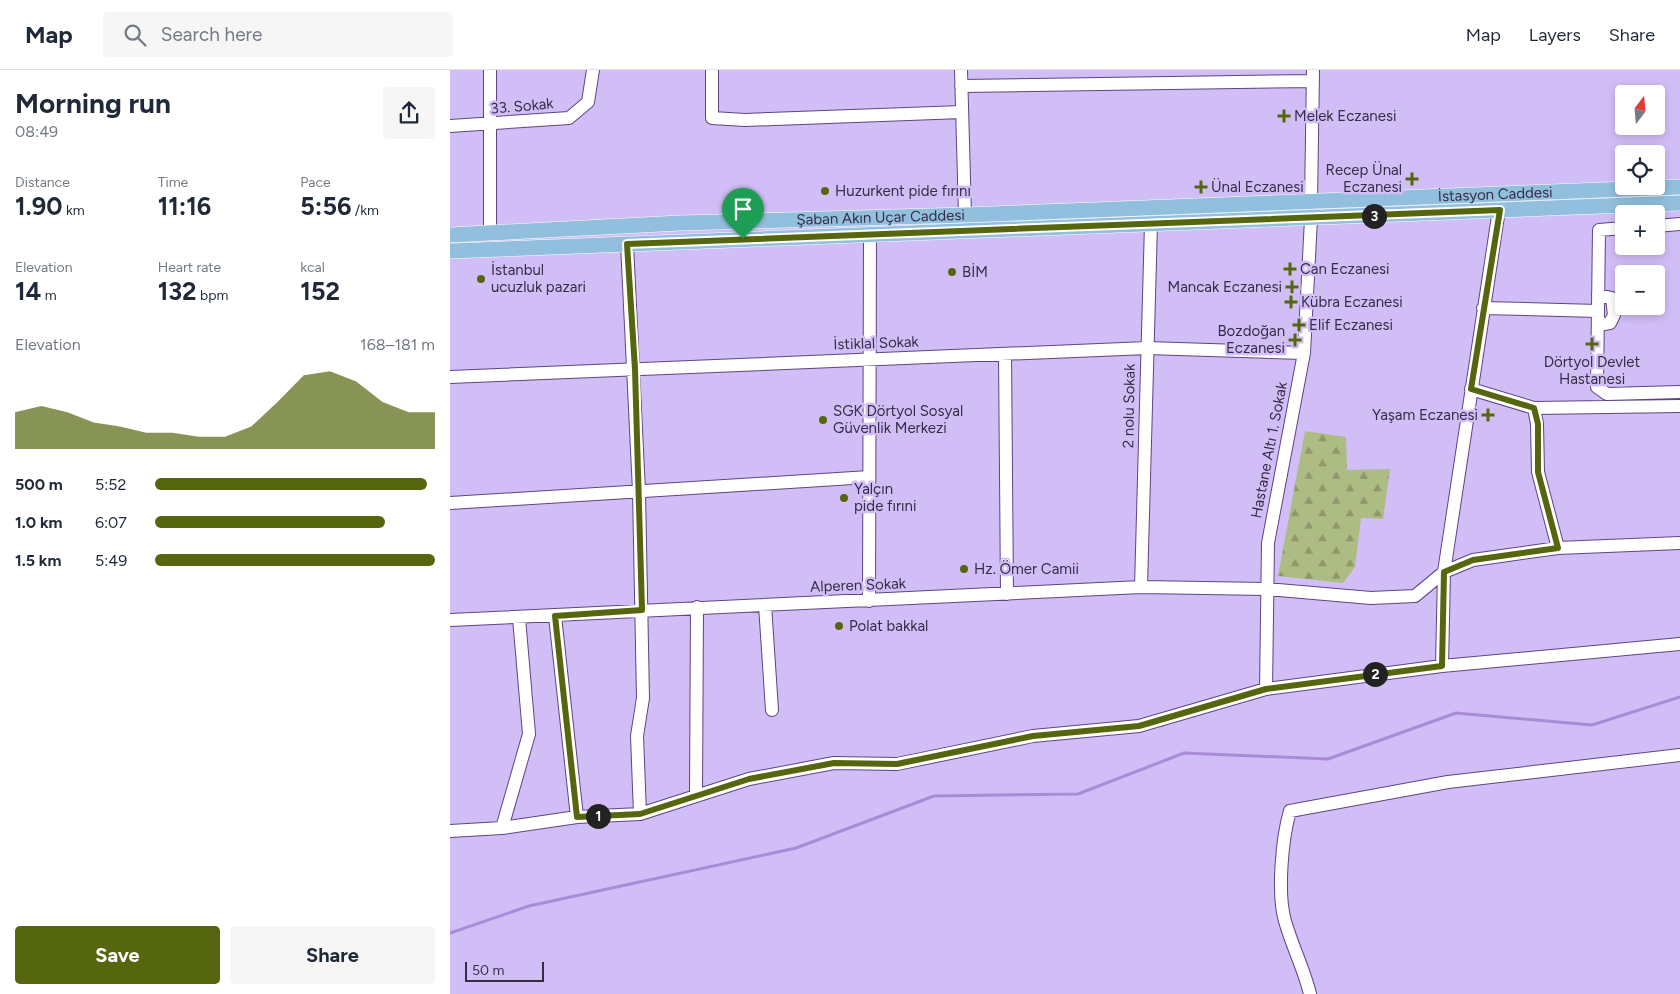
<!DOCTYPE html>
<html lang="en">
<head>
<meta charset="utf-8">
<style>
  :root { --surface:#fff; --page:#f6f6f7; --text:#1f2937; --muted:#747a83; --line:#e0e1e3; --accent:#56660f }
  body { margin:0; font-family:Figtree,sans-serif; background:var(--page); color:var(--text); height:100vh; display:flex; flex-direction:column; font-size:19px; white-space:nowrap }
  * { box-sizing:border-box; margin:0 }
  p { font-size:16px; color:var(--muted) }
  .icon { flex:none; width:28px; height:28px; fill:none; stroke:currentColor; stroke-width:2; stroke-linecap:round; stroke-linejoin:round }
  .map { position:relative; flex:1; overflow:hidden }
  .side { display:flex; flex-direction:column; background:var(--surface); width:450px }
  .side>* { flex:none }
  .needle { width:32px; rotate:16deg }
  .fabs { position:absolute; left:1165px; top:15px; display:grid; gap:10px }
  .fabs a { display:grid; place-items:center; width:50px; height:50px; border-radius:5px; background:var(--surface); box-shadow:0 2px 8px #0003; font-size:25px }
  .scale { position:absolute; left:15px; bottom:12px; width:79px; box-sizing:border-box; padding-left:5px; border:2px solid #362c47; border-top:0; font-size:14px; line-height:18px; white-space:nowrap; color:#362c47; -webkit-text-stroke:4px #d2bef7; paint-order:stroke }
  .pin { position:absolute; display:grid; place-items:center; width:42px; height:42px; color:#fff; margin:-51px -21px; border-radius:50% 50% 50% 0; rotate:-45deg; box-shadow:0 0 5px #0007 }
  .pin .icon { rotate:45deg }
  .km { position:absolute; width:25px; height:25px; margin:-12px; border-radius:50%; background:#222; color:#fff; font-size:14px; line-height:25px; text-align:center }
  .round { display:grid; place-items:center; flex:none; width:52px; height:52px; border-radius:5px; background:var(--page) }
  .overview { display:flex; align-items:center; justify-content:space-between; height:85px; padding:0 15px }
  h1 { font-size:28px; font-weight:700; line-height:38px }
  .figures { display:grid; grid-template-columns:repeat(3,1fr); gap:8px; height:85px; padding:5px 15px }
  .figures div { display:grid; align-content:center }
  .figures b { font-size:25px; font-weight:700 }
  .figures small { font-size:14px; font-weight:400 }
  .figures p { font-size:14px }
  .chart { height:140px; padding:10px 15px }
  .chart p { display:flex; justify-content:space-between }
  .chart svg { width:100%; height:90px; margin-top:5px; fill:var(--accent); opacity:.7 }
  .button { display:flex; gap:10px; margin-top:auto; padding:10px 15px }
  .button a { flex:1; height:58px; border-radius:5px; background:var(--accent); color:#fff; font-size:20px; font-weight:700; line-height:58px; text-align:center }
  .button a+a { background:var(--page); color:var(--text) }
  ul { padding:0 15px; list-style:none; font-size:16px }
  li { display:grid; grid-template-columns:80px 60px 1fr; align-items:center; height:38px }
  li i { height:12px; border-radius:6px; background:var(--accent) }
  header { display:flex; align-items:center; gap:30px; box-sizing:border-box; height:70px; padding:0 25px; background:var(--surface); border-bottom:1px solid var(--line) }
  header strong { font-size:24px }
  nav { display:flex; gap:28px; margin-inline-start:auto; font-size:18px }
  .search { width:350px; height:45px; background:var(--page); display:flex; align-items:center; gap:12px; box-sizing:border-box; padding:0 18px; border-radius:5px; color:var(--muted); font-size:19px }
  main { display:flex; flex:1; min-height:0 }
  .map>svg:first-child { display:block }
  .forest { fill:url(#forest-firs) }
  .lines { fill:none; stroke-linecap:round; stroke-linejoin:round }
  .stream { stroke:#a88dd6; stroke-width:3 }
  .minor-casing { stroke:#5d4582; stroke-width:14 }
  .major-casing { stroke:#fff; stroke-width:16 }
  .minor { stroke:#fff; stroke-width:12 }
  .major { stroke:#91bfdd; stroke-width:15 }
  .route-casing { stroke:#fff; stroke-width:10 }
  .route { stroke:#56660f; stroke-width:6 }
  .poi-dot { fill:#56660f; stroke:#d2bef7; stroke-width:2 }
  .labels { text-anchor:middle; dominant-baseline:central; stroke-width:5; stroke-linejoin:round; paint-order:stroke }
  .street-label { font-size:15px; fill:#362c47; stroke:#d2bef7 }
  .poi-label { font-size:15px; fill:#362c47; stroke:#d2bef7; text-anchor:start }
</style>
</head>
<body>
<header>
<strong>Map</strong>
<div class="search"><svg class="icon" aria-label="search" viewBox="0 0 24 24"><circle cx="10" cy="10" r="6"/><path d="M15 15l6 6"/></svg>Search here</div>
<nav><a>Map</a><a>Layers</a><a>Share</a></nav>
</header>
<main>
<section class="side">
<div class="overview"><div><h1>Morning run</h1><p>08:49</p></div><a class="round"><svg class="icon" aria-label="share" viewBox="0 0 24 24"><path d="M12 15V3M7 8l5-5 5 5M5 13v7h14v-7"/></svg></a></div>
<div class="figures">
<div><p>Distance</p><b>1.90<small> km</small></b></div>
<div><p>Time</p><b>11:16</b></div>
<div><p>Pace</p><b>5:56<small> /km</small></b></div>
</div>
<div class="figures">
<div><p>Elevation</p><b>14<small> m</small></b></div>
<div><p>Heart rate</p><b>132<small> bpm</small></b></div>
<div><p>kcal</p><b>152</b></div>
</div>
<div class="chart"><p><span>Elevation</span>168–181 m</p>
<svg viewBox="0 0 160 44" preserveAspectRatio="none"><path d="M0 44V26L10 23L20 26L30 31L40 33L50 36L60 36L70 38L80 38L90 33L100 21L110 8L120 6L130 11L140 21L150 26L160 26V44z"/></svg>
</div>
<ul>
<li><b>500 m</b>5:52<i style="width:97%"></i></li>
<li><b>1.0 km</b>6:07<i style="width:82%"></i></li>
<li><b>1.5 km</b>5:49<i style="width:100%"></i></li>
</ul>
<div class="button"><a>Save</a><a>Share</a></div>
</section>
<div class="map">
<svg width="1230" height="924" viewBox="0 0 1230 924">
  <defs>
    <pattern id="forest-firs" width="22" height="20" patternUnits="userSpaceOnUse" patternTransform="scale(1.25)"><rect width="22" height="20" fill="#acbc82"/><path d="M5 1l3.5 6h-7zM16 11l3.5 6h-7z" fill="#8d996c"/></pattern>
  </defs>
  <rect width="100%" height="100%" fill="#d2bef7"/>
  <path class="forest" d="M 855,361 L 896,367 L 897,400 L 940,399 L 933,449 L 911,448 L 905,497 L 893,513 L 828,506 Z"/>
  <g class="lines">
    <path class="stream" d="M 0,863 L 79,836 L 346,778 L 484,726 L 628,724 L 734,683 L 878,689 L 1006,643 L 1142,655 L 1230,627"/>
    <defs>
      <path id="minor" d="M 40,0 L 40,163
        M 262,0 L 262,48 L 295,50 L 512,42
        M 511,0 L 515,145
        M 511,16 L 863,11
        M 0,56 L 119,48 L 138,32 L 143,0
        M 861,132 L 863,0
        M 1206,156 L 1230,154
        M 1174,158 L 1149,160 L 1147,317 L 1157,324 L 1230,322
        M 177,174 L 189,421 L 193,628 L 187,666 L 190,744
        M 1033,238 L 1148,241
        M 1148,255 L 1160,253 L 1164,245 L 1162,228 L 1148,225
        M 555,284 L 557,524
        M 0,307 L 697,278 L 854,283
        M 1021,319 L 1084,338 L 1087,354 L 1088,402 L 1108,478
        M 1084,338 L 1230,336
        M 0,433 L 419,407
        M 691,517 L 701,154
        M 419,531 L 420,165
        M 315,535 L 322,640
        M 105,546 L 127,747
        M 0,550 L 691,517 L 817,519 L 921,528 L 965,526 L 994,502 L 1023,490 L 1108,478 L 1230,473
        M 992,596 L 994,502 L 1050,133
        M 816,619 L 818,473 L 854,283 L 861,149
        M 246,726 L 247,537
        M 52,758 L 79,664 L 69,548
        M 0,761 L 52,758 L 127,747 L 190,744 L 299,709 L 384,693 L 447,694 L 583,666 L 689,656 L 816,619 L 992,596 L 1230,574
        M 860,924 C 854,899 842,876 835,851 C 827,824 832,768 840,741 L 998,712 L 1230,685"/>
      <g id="major">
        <path id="s1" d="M 0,165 L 230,153 L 515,145 L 1230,117"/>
        <path d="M 0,181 L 1230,133"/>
      </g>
    </defs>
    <use href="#minor" class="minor-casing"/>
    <use href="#major" class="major-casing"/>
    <use href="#minor" class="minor"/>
    <use href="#major" class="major"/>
  </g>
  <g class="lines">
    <defs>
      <path id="route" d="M 1050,140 L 1021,319 L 1084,338 L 1088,354 L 1088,402 L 1108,478 L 1023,490 L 994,502 L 992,596 L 816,619 L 689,656 L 583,666 L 447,694 L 384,693 L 299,709 L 190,744 L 127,747 L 105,546 L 192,540 L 185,299 L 177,174 Z"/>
    </defs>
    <use href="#route" class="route-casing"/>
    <use href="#route" class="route"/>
  </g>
  <g class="poi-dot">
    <path d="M831.5 38.5h5v5h5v5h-5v5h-5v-5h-5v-5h5z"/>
    <path d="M959.5 101.5h5v5h5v5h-5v5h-5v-5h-5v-5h5z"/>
    <path d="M748.5 109.5h5v5h5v5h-5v5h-5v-5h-5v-5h5z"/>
    <circle cx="375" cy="121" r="5"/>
    <path d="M837.5 191.5h5v5h5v5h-5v5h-5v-5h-5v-5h5z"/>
    <circle cx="502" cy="202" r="5"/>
    <circle cx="31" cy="209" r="5"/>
    <path d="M839.5 209.5h5v5h5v5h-5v5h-5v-5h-5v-5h5z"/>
    <path d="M838.5 224.5h5v5h5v5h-5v5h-5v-5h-5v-5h5z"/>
    <path d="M846.5 247.5h5v5h5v5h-5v5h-5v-5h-5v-5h5z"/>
    <path d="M842.5 262.5h5v5h5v5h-5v5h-5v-5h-5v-5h5z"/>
    <path d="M1139.5 266.5h5v5h5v5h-5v5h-5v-5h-5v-5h5z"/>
    <path d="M1035.5 337.5h5v5h5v5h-5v5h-5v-5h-5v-5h5z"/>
    <circle cx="373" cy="350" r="5"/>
    <circle cx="394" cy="428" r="5"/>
    <circle cx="514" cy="499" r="5"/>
    <circle cx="389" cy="556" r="5"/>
  </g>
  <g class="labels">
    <g class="street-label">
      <text transform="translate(72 36) rotate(-5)">33. Sokak</text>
      <text stroke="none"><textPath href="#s1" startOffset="1046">İstasyon Caddesi</textPath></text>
      <text stroke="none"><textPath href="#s1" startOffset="431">Şaban Akın Uçar Caddesi</textPath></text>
      <text transform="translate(426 273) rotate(-2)">İstiklal Sokak</text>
      <text transform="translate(679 336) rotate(-89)">2 nolu Sokak</text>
      <text transform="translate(819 380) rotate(-79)">Hastane Altı 1. Sokak</text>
      <text transform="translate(408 515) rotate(-2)">Alperen Sokak</text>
    </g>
    <g class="poi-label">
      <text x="844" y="46">Melek Eczanesi</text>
      <text x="952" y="100" text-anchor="end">Recep Ünal<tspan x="952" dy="17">Eczanesi</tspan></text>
      <text x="761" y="117">Ünal Eczanesi</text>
      <text x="385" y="121">Huzurkent pide fırını</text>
      <text x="850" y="199">Can Eczanesi</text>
      <text x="41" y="200">İstanbul<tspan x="41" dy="17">ucuzluk pazari</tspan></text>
      <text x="512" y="202">BİM</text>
      <text x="832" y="217" text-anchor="end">Mancak Eczanesi</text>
      <text x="851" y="232">Kübra Eczanesi</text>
      <text x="859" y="255">Elif Eczanesi</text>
      <text x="835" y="261" text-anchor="end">Bozdoğan<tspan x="835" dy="17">Eczanesi</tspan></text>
      <text x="1142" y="292" text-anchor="middle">Dörtyol Devlet<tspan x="1142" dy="17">Hastanesi</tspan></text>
      <text x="383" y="341">SGK Dörtyol Sosyal<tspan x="383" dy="17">Güvenlik Merkezi</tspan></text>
      <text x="1028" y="345" text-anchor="end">Yaşam Eczanesi</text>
      <text x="404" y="419">Yalçın<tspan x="404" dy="17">pide fırıni</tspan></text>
      <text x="524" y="499">Hz. Ömer Camii</text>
      <text x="399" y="556">Polat bakkal</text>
    </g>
  </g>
</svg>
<div class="fabs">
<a><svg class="needle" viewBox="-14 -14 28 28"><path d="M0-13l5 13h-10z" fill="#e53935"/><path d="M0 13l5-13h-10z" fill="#747a83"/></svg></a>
<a><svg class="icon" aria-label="locate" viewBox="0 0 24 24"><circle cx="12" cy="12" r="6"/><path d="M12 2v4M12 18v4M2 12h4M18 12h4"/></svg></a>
<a>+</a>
<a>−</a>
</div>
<div class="scale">50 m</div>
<div class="pin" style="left:293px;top:169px;background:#1e9e55"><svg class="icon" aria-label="arrive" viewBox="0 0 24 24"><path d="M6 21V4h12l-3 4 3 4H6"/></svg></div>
<b class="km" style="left:148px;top:746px">1</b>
<b class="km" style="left:925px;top:604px">2</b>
<b class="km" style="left:924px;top:146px">3</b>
</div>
</main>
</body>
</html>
